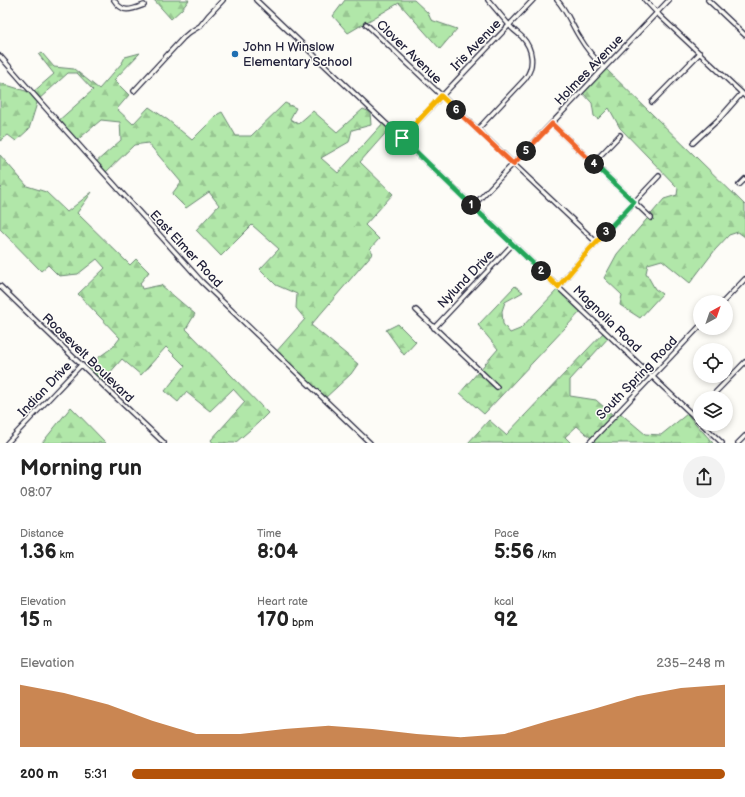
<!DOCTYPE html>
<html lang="en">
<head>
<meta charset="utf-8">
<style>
  :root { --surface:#fff; --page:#f2f2f2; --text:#222; --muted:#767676; --accent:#b45309 }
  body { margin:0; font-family:"Balsamiq Sans",sans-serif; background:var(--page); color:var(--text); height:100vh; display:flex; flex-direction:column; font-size:15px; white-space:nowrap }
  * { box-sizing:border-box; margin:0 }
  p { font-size:13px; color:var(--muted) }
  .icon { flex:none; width:22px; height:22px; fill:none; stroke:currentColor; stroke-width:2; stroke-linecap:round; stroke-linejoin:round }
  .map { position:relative; height:443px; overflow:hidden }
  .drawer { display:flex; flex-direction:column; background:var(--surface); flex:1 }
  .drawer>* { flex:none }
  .needle { width:26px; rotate:40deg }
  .buttons { position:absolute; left:693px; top:295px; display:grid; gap:8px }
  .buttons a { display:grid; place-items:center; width:40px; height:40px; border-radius:50%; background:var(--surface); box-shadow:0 2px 6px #0003; font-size:20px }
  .pin { position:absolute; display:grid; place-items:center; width:34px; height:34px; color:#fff; margin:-17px; border-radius:8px; box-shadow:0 2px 6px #0006 }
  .km { position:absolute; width:20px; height:20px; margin:-10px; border-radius:50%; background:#222; color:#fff; font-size:11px; line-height:20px; text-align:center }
  .round { display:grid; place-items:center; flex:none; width:42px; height:42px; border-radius:21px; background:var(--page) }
  .summary { display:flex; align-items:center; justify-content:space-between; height:68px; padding:0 20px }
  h1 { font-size:22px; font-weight:800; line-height:30px }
  .metrics { display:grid; grid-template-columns:repeat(3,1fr); gap:6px; height:68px; padding:4px 20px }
  .metrics div { display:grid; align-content:center }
  .metrics b { font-size:20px; font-weight:800 }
  .metrics small { font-size:11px; font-weight:400 }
  .metrics p { font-size:11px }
  .chart { height:112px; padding:8px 20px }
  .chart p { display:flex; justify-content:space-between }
  .chart svg { width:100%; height:72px; margin-top:4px; fill:var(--accent); opacity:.7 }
  ul { padding:0 20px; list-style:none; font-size:13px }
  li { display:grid; grid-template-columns:64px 48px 1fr; align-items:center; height:30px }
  li i { height:10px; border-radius:5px; background:var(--accent) }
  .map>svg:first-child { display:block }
  .forest { fill:url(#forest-firs); stroke:#6a8472 }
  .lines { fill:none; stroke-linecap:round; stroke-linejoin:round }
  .minor-casing { stroke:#22223b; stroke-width:6 }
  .minor { stroke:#fdfcf7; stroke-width:3.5 }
  .split-1-casing { stroke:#fff; stroke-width:8 }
  .split-2-casing { stroke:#fff; stroke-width:8 }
  .split-3-casing { stroke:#fff; stroke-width:8 }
  .split-4-casing { stroke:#fff; stroke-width:8 }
  .split-5-casing { stroke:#fff; stroke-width:8 }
  .split-6-casing { stroke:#fff; stroke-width:8 }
  .split-7-casing { stroke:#fff; stroke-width:8 }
  .split-1 { stroke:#22a559; stroke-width:5 }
  .split-2 { stroke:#22a559; stroke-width:5 }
  .split-3 { stroke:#f5b400; stroke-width:5 }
  .split-4 { stroke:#22a559; stroke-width:5 }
  .split-5 { stroke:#f0652b; stroke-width:5 }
  .split-6 { stroke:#f0652b; stroke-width:5 }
  .split-7 { stroke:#f5b400; stroke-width:5 }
  .poi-dot { fill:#1f6fb2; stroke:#fdfcf7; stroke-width:1.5 }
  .labels { text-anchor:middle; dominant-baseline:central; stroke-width:3; stroke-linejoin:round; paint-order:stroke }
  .street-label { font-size:13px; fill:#22223b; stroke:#fdfcf7 }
  .poi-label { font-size:13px; fill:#22223b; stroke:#fdfcf7; text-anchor:start }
</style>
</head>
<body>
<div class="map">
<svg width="745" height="443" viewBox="0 0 745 443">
  <defs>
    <pattern id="forest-firs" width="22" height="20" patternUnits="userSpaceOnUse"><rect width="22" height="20" fill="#b1e7a9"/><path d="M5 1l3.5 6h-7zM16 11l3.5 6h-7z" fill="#98c692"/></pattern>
  </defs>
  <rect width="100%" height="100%" fill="#fdfcf7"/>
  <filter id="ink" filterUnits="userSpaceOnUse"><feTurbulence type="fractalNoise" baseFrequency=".025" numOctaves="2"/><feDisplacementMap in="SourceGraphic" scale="8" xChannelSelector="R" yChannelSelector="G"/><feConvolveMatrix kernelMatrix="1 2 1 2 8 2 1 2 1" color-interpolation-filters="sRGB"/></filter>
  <g filter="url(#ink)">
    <path class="forest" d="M 154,0 L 189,0 L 182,9 L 171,19 Z
      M 345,0 L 414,0 L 428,13 L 431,20 L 457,29 L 440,49 L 399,3 L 348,33 L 333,16 Z
      M 42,53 L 54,67 L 74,69 L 99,89 L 122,63 L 125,57 L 140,53 L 114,80 L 129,95 L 117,109 L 133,124 L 149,107 L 168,120 L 192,140 L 218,114 L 222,112 L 236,136 L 251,136 L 285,103 L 296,108 L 290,119 L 298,124 L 313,111 L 337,132 L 363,109 L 370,112 L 371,125 L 352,130 L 349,142 L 321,158 L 338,173 L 384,122 L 390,128 L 360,162 L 393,194 L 365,225 L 379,239 L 370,249 L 373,253 L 311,325 L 358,364 L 351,374 L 324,399 L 275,353 L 305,319 L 296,308 L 297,294 L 276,285 L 260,269 L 279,249 L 252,225 L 221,256 L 196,230 L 219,205 L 209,192 L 186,208 L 172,194 L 181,182 L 148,143 L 134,145 L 104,174 L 95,163 L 121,140 L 120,122 L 101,120 L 75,142 L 57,122 L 93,90 L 77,73 L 68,73 L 38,100 L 29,129 L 16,141 L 8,135 L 0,141 L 0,83 L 32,93 L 54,74 L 39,55 Z
      M 604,67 L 745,205 L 745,237 L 738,232 L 729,235 L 715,250 L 690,283 L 662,260 L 648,264 L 646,273 L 655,289 L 662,294 L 640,318 L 620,305 L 622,295 L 604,278 L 617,254 L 664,199 L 677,195 L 678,188 L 620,128 L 609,108 L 598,119 L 594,116 L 592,103 L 581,91 Z
      M 0,155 L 27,186 L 46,192 L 67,212 L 92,192 L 77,213 L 130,265 L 136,259 L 149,272 L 140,283 L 142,289 L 161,285 L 195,314 L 186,329 L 268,413 L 258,423 L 235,443 L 213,443 L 211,440 L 245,402 L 233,389 L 210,411 L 186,392 L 178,402 L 165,391 L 185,366 L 166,347 L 141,375 L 122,359 L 101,383 L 84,368 L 113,347 L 120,338 L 78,294 L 105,268 L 97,259 L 78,274 L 59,276 L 48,265 L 41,271 L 0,229 L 0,189 L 2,188 L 0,186 Z
      M 515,286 L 523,292 L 505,302 L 502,311 L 503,324 L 510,333 L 520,329 L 559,288 L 582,310 L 484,414 L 460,393 L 498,349 L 478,325 Z
      M 398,324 L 416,342 L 404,355 L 386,330 Z
      M 605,331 L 610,336 L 570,380 L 570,396 L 596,400 L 614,416 L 619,412 L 645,434 L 661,435 L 687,414 L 713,443 L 588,443 L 592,439 L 577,426 L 565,437 L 571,443 L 544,443 L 543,442 L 542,443 L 468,443 L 489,420 L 506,435 Z
      M 71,407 L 106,443 L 42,443 Z"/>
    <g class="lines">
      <defs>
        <path id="minor" d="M 114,0 C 123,14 131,10 144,5
          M 256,0 L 700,422
          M 557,0 C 567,11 572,26 580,38 C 587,50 595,59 604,68
          M 645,0 L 660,16 L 745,96
          M 708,0 L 745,35
          M 366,24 L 596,242
          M 0,56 L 42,104 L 202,282 L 370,443
          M 134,91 L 183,38 L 190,32 L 200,26 L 208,16 L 223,0
          M 652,102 L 700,53
          M 552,124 L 651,218
          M 477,130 L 525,79 C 535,66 533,49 522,37 C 518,33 513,30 510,26 C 502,17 495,8 488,0
          M 402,138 L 533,0
          M 693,143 L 720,118 L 742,93
          M 593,163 L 620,135
          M 739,185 L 745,179
          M 473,206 L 669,0
          M 0,286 L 69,353 L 164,443
          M 558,287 L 589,250 L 659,176
          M 723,302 L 745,279
          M 416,310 L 497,387
          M 434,328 L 513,244
          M 710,398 L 745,362
          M 693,416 L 700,409
          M 702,424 L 722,443
          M 7,443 L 81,365
          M 589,443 L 700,326
          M 738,443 L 745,436"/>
      </defs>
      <use href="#minor" class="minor-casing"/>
      <use href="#minor" class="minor"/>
    </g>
  </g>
  <g class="lines" filter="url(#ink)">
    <defs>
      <path id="split-1" d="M 402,138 L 471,205"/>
      <path id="split-2" d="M 471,205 L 541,271"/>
      <path id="split-3" d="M 541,271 L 558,287 L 589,250 L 606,232"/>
      <path id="split-4" d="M 594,164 L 634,202 L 606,232"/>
      <path id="split-5" d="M 526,151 L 552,124 L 594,164"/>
      <path id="split-6" d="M 456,110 L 513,164 L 526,151"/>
      <path id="split-7" d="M 402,138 L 441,96 L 456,110"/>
    </defs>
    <use href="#split-1" class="split-1-casing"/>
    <use href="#split-2" class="split-2-casing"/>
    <use href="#split-3" class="split-3-casing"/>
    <use href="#split-4" class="split-4-casing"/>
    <use href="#split-5" class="split-5-casing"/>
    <use href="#split-6" class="split-6-casing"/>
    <use href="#split-7" class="split-7-casing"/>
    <use href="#split-1" class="split-1"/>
    <use href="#split-2" class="split-2"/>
    <use href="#split-3" class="split-3"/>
    <use href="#split-4" class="split-4"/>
    <use href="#split-5" class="split-5"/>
    <use href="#split-6" class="split-6"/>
    <use href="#split-7" class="split-7"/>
  </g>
  <circle class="poi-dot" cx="235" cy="54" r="4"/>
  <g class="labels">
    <g class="street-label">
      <text transform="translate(476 45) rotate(-46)">Iris Avenue</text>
      <text transform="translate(409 52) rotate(44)">Clover Avenue</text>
      <text transform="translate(589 70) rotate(-46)">Holmes Avenue</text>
      <text transform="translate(186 249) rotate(47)">East Elmer Road</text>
      <text transform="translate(466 279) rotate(-46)">Nylund Drive</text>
      <text transform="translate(607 319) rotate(44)">Magnolia Road</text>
      <text transform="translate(88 358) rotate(44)">Roosevelt Boulevard</text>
      <text transform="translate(637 378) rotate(-46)">South Spring Road</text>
      <text transform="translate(45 389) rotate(-46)">Indian Drive</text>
    </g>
    <g class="poi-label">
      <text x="243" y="47">John H Winslow<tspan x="243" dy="15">Elementary School</tspan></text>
    </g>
  </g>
</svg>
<div class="buttons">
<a><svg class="needle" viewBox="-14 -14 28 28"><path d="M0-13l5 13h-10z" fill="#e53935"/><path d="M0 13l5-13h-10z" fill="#767676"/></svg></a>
<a><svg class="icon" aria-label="locate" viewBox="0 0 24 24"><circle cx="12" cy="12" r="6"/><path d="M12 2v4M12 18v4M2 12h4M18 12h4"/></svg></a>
<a><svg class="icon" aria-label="layers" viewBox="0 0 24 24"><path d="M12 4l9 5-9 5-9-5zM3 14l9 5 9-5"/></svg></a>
</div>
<div class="pin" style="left:402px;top:138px;background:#1e9e55"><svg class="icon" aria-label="arrive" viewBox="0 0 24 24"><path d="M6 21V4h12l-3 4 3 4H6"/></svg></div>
<b class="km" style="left:471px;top:205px">1</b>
<b class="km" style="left:541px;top:271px">2</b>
<b class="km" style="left:606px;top:232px">3</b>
<b class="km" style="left:594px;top:164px">4</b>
<b class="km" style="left:526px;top:151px">5</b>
<b class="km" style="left:456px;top:110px">6</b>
</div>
<section class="drawer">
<div class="summary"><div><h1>Morning run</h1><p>08:07</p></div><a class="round"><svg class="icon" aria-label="share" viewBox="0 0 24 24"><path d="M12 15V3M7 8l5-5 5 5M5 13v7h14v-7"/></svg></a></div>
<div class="metrics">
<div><p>Distance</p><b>1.36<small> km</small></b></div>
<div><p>Time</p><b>8:04</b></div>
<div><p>Pace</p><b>5:56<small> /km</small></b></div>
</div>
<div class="metrics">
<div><p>Elevation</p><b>15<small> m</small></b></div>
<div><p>Heart rate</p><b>170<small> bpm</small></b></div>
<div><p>kcal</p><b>92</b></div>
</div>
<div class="chart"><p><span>Elevation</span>235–248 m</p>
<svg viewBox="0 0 160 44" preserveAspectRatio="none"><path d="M0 44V6L10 11L20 18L30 28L40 36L50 36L60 33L70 31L80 33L90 36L100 38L110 36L120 28L130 21L140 13L150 8L160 6V44z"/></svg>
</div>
<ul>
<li><b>200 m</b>5:31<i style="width:100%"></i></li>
</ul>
</section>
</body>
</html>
